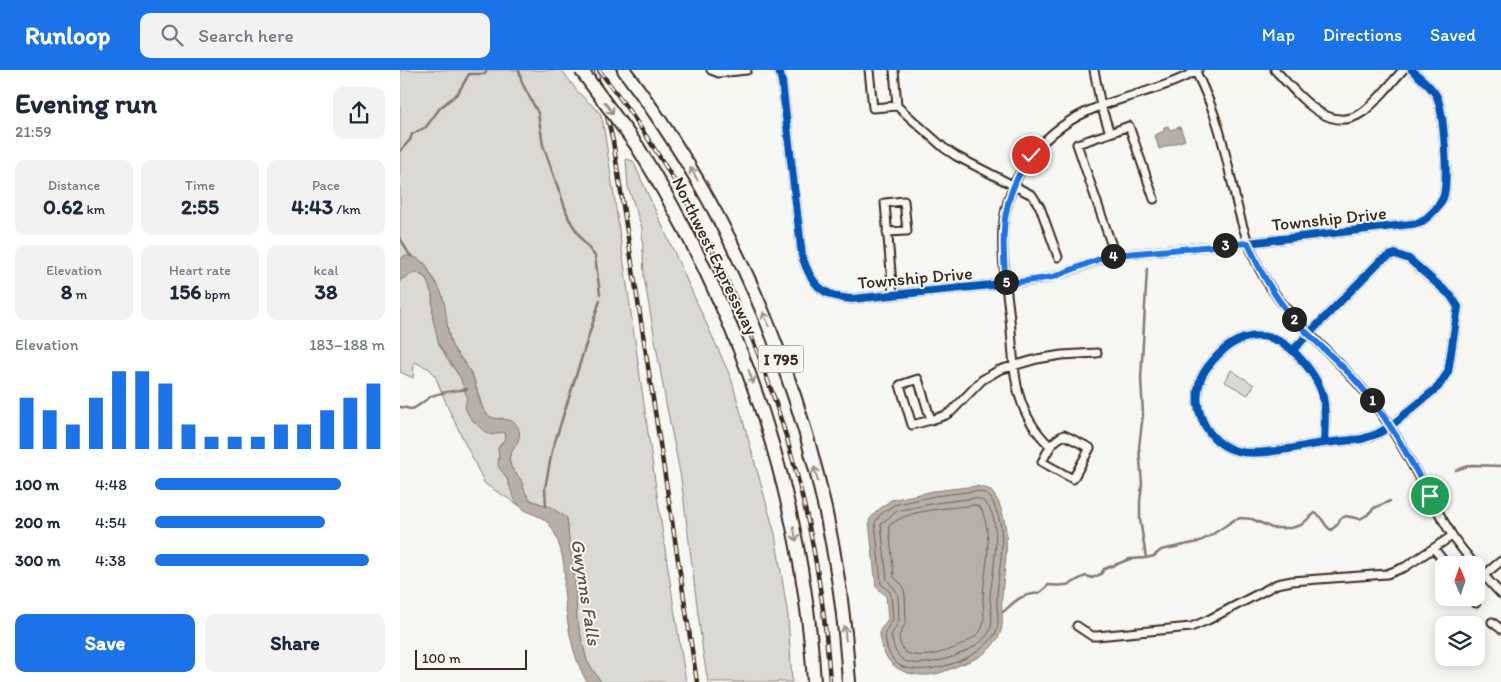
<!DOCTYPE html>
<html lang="en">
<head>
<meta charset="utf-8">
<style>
  :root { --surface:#fff; --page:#f2f2f3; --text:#1f2937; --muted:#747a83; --accent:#1a73e8 }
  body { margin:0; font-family:Itim,sans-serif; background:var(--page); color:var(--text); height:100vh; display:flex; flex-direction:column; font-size:19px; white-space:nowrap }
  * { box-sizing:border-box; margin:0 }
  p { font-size:16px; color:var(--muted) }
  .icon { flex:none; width:28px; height:28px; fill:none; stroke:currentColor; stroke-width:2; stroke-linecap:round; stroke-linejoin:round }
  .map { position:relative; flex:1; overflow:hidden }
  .side { display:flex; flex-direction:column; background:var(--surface); width:400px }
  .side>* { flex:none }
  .needle { width:32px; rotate:358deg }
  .controls { position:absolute; left:1035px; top:486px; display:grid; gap:10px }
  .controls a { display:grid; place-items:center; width:50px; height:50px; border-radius:10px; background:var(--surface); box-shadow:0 2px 12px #0003; font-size:25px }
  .scale { position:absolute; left:15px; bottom:12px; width:112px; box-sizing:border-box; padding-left:5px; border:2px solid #3b2a1e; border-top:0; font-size:14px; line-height:18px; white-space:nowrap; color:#3b2a1e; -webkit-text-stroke:4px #f6f6f2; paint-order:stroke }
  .pin { position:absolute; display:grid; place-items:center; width:42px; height:42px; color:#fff; margin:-21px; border:2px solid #fff; border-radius:50%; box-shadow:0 1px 5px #0007 }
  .km { position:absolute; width:25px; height:25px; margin:-12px; border-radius:50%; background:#222; color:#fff; font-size:14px; line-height:25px; text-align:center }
  .round { display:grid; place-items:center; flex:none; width:52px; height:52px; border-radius:10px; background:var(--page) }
  .head { display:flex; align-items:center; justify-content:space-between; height:85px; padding:0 15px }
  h1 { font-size:28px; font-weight:700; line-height:38px }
  .stats { display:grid; grid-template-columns:repeat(3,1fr); gap:8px; height:85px; padding:5px 15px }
  .stats div { display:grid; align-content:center; border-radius:10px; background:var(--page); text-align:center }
  .stats b { font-size:21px; font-weight:700 }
  .stats small { font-size:14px; font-weight:400 }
  .stats p { font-size:14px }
  .chart { height:140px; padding:10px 15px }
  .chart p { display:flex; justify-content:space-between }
  .chart svg { width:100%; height:90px; margin-top:5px; stroke:var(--accent); stroke-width:6 }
  .button { display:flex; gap:10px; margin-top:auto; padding:10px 15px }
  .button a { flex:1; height:58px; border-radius:10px; background:var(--accent); color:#fff; font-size:20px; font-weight:700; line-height:58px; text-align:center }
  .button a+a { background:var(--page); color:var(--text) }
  ul { padding:0 15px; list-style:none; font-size:16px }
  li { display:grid; grid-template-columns:80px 60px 1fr; align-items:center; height:38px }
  li i { height:12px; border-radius:6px; background:var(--accent) }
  header { display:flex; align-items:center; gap:30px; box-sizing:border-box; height:70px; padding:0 25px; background:var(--accent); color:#fff }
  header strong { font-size:24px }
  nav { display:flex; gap:28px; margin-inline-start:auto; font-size:18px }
  .search { width:350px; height:45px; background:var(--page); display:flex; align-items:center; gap:12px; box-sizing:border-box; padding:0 18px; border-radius:10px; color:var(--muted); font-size:19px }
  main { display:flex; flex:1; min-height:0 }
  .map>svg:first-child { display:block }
  .green { fill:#dad9d3; stroke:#8a8278 }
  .water { fill:#b6b0a9; stroke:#857a71 }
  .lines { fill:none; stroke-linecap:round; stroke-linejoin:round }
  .shore { stroke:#6c6056; stroke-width:1 }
  .stream { stroke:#857a71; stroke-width:2.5 }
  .street-casing { stroke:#3b2a1e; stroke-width:11 }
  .highway-casing { stroke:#3b2a1e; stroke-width:16 }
  .street { stroke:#f6f6f2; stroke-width:7 }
  .highway { stroke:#f6f6f2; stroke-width:12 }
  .rail-casing { stroke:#3b2a1e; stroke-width:4.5 }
  .rail { stroke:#f6f6f2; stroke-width:2.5; stroke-dasharray:8; stroke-linecap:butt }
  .highway-bridge-casing { stroke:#3b2a1e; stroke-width:16; stroke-linecap:butt }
  .highway-bridge { stroke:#f6f6f2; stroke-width:12 }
  .cycleway-casing { stroke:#f6f6f2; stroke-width:11 }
  .cycleway { stroke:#0057b8; stroke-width:8 }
  .oneway { stroke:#989088 }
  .route-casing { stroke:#fff; stroke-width:10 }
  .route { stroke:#1a73e8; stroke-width:6 }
  .labels { text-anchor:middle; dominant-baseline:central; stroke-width:4; stroke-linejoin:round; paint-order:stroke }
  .shield { fill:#f6f6f2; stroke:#73675e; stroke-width:1 }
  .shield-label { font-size:16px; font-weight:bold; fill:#3b2a1e }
  .street-label { font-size:18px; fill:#3b2a1e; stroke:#f6f6f2 }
  .water-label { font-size:19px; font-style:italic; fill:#605248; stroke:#f6f6f2 }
</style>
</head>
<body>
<header>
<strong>Runloop</strong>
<div class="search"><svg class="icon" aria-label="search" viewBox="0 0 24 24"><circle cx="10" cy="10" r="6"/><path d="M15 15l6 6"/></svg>Search here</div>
<nav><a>Map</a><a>Directions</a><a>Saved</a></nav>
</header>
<main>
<section class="side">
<div class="head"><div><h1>Evening run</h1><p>21:59</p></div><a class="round"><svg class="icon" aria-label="share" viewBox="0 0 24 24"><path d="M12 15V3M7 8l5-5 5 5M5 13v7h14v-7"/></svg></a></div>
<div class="stats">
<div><p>Distance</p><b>0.62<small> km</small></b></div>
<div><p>Time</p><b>2:55</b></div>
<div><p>Pace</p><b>4:43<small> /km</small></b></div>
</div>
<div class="stats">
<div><p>Elevation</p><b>8<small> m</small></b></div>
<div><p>Heart rate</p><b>156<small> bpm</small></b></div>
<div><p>kcal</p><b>38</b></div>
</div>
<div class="chart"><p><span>Elevation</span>183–188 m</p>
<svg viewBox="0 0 160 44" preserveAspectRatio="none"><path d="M5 44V19M15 44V25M25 44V32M35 44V19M45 44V6M55 44V6M65 44V12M75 44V32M85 44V38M95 44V38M105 44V38M115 44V32M125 44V32M135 44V25M145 44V19M155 44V12"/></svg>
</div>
<ul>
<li><b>100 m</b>4:48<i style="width:81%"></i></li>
<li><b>200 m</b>4:54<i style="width:74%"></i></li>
<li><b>300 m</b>4:38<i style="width:93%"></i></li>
</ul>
<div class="button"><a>Save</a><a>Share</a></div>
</section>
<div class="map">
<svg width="1101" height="612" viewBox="0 0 1101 612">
  <rect width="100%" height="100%" fill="#f6f6f2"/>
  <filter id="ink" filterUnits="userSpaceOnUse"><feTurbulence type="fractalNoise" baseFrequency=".02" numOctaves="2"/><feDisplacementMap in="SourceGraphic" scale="10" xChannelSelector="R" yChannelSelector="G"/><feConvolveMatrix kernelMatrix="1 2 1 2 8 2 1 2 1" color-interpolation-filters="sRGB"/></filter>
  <g filter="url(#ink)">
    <path class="green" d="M 0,0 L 162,0 L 177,21 L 200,43 L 203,53 C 232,239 255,426 286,612 L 201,612 L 187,591 L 177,550 L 174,493 L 170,481 L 167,448 L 150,437 L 131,430 L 125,422 L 121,410 L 111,397 L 109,388 L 112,381 L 117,374 L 103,348 L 95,349 L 89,346 L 83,339 L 73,306 L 67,296 L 51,275 L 41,223 L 25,193 L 4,186 L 0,191 Z
      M 226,89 L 233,91 L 331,308 L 375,464 L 388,546 L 392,612 L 308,612 L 303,583 L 281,408 L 266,333 L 244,207 L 242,158 L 228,117 Z
      M 16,202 L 26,208 L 32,224 L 33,249 L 46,288 L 60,307 L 79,356 L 85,362 L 103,362 L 106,364 L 105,369 L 98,378 C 99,383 98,388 99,393 C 100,400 103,402 106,407 C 112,417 112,425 120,436 L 85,414 L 48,338 L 36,308 L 30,299 L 14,292 L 13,308 L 0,302 L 0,210 Z
      M 831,300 L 854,315 L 848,325 L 825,312 Z"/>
    <path class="water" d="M 768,56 L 770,60 L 780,57 L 785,70 L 759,79 L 755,65 L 764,61 L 764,57 Z
      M 4,186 C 18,185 24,192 30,204 C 34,210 39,217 42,224 C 47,240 46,257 51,273 C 55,285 67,294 72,305 C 78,318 77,334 87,344 C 96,354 114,343 119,360 C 122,371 112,378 109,388 L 111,397 L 121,410 L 125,422 L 130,430 L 150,437 L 167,448 L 170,481 L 174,493 L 177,550 L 187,591 L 201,612 L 187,612 C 171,584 167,552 164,520 C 164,512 165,504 164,497 C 163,486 159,473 155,464 C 145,442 132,448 120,436 C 112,428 111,419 107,409 C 105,405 101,401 98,396 L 99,386 L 98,378 L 105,369 L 106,364 L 103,362 L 92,365 L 85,362 L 71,349 L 67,342 L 65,337 L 67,327 L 60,307 L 39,275 L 33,249 L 32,224 L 26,208 L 16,202 L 0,210 L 0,191 Z
      M 576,416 C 581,417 587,418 590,420 C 595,425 598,431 600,436 C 612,467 604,495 602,526 C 600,547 608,558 592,576 C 584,586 571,591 560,595 C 550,599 538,605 527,605 C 497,606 480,590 480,560 L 488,549 L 486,526 L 476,517 L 469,450 L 477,441 L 491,430 L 534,421 Z"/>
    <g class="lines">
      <path class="shore" d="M 576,421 C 579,422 584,422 587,424 C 592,428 594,435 596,440 C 608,469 598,497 597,527 C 596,538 601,554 595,564 C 580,589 530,606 503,597 C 489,592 485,574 485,562 L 493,549 L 491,526 L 490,522 L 481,514 L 475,452 L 481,444 L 494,435 L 535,426 Z
        M 576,428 C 608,435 592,504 590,526 C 590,537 594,550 590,560 C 581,582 525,600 505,591 C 495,586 493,574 491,565 L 499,551 L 498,525 L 495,519 L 487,510 L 481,454 L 497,441 L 536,433 Z
        M 575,435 L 581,438 C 594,470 585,494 583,526 C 582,536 587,550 581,560 C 570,576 525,592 507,583 C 501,580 500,572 499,566 L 506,552 L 505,525 L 503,516 L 494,507 L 489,456 C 508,438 550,439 575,435 Z"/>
      <path class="stream" d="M 119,0 L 122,13 L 138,43 L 143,75 L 169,149 L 183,171 L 195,186 L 200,224
        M 0,81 L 10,70 L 12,64 L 26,57 L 40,38 L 58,23 L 69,4 L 85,4 L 87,0
        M 0,168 L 9,184 L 13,187
        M 0,337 C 4,337 8,339 12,339 C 17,338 26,329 32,326 C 43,321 55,321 67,319
        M 1056,400 L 1071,395 L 1101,396
        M 146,436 L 145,418 L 152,381 L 200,230
        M 746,488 L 740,449 L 740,431 L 742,414 L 739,377 L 743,344 L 741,309 L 747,199
        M 603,542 C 609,537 615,530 622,527 C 634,521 637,528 648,515 C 653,515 659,516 664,515 C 673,515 679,507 687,506 L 692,508 L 701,504 L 704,499 L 730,489 L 746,488 L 754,486 L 761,480 L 798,472 L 810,466 L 834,450 L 841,448 L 852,449 L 872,458 L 891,458 L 901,455 L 915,443 C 923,447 924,456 931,460 L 938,454 L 940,449 L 946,446 L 960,449 L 967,445 L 974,438 L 990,431"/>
      <defs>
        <path id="street" d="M 311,0 L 319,3 L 347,0
          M 379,0 L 382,12 L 402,186 C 411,214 422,227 452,229 L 641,210 L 665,203 L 702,189 L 726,184 L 847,173 L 1020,153 C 1030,146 1038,139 1043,128 C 1049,113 1044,39 1036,25 C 1030,15 1020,8 1012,0
          M 469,0 L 473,38 L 497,36
          M 494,0 L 497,36 L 544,78 L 556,86 L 632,125 L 640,137 L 658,187
          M 694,0 L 701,36 L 710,63 L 677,74 L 715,185
          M 795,0 C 805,20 814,41 820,63 C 833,109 838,158 860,200 C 888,253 938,285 973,332 C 1004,373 1024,421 1052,465 C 1058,475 1067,485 1075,495
          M 875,0 C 897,22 928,67 963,42 C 978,31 991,13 1003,0
          M 710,63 L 729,56 L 754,129
          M 487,162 L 507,161 L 504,131 L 485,133 L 493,225
          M 893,280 L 980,191 L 989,186 L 995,184 L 1009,189 L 1051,226 L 1058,237 L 1048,302 L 1038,317 L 991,356 L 977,364 L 962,369 L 924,373 C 926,332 927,317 898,286 C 875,260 843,260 819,284 C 812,291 805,299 801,308 C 790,338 807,373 837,381 C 859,387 900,376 924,373
          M 531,350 L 512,355 L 500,315 L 518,309 L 531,350 L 546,345 L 552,341 L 582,310 L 599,300 L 637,289 L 662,285 L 697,283
          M 664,365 L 690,378 L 673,409 L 642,392 C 648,380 652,371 664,365 Z
          M 650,376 C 611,339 615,299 610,249 C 607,220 601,188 603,158 C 608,101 646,57 698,37 C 732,24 767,18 798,0
          M 1034,479 L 1047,495
          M 1076,497 L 1101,524
          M 1083,506 L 1101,491
          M 1071,528 L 1076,533
          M 1092,552 L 1101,559
          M 677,556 L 692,566 L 697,566 L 791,557 L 808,550 L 877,514 L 892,511 L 987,504 L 1005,497 L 1052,466"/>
        <path id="highway" d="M 224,0 C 357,176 436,392 449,612
          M 237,76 C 339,240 402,418 414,612"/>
      </defs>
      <use href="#street" class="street-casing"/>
      <use href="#highway" class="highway-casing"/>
      <use href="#street" class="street"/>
      <use href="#highway" class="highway"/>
      <defs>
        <path id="rail" d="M 199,0 C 334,175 416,390 430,612
          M 196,1 L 213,71 L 297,612"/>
      </defs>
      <use href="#rail" class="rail-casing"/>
      <use href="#rail" class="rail"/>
      <defs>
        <path id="highway-bridge" d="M 181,0 L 237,76"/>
      </defs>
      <use href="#highway-bridge" class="highway-bridge-casing"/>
      <use href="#highway-bridge" class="highway-bridge"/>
      <defs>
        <path id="cycleway" d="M 379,0 L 382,12 L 402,186 C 411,214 422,227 452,229 L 641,210 L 665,203 L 702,189 L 726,184 L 847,173 L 1020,153 C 1030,146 1038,139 1043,128 C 1049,113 1044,39 1036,25 C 1030,15 1020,8 1012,0
          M 893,280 L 980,191 L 989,186 L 995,184 L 1009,189 L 1051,226 L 1058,237 L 1048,302 L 1038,317 L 991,356 L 977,364 L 962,369 L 924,373 C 926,332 927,317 898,286 C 875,260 843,260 819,284 C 812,291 805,299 801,308 C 790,338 807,373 837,381 C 859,387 900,376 924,373"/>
      </defs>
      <use href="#cycleway" class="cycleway-casing"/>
      <use href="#cycleway" class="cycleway"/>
    </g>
    <defs><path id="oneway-shaft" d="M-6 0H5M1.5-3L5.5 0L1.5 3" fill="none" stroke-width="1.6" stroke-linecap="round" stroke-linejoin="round" transform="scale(1.25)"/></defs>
    <g class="oneway">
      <use href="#oneway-shaft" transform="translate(209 38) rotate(54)"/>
      <use href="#oneway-shaft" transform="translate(294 104) rotate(-120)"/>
      <use href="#oneway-shaft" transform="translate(366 249) rotate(-112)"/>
      <use href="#oneway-shaft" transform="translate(351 307) rotate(71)"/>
      <use href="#oneway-shaft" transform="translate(416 404) rotate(-104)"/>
      <use href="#oneway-shaft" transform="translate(395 464) rotate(79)"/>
      <use href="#oneway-shaft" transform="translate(445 563) rotate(-96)"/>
    </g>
  </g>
  <g class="lines" filter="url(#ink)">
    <defs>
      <path id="route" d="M 631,85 C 601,127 601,164 606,214 L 653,207 L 702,188 L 715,185 L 848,173 C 859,199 872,223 890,245 C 911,269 937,289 958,313 C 988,347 1008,386 1030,426"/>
    </defs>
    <use href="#route" class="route-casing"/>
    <use href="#route" class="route"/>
  </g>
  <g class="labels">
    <rect class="shield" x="358.5" y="275.5" width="45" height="27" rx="4"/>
    <g class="shield-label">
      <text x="381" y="289">I 795</text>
    </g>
    <g class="street-label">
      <text transform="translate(929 149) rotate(-6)">Township Drive</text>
      <text transform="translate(315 186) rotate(64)">Northwest Expressway</text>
      <text transform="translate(515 208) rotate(-5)">Township Drive</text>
    </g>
    <g class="water-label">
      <text transform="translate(186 522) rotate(81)">Gwynns Falls</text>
    </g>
  </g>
</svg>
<div class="controls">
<a><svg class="needle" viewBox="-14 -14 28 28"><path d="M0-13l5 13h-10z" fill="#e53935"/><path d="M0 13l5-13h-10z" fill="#747a83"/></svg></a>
<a><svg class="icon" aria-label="layers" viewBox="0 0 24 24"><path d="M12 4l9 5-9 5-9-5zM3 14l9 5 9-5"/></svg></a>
</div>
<div class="scale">100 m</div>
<div class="pin" style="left:1030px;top:426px;background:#1e9e55"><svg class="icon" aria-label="arrive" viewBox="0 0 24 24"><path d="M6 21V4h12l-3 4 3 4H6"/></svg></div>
<div class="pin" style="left:631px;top:85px;background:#d93025"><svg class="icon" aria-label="check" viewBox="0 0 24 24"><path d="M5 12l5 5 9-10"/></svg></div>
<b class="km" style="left:972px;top:330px">1</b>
<b class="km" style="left:894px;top:249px">2</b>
<b class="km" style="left:825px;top:175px">3</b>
<b class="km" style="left:713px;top:186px">4</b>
<b class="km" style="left:606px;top:212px">5</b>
</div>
</main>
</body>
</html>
